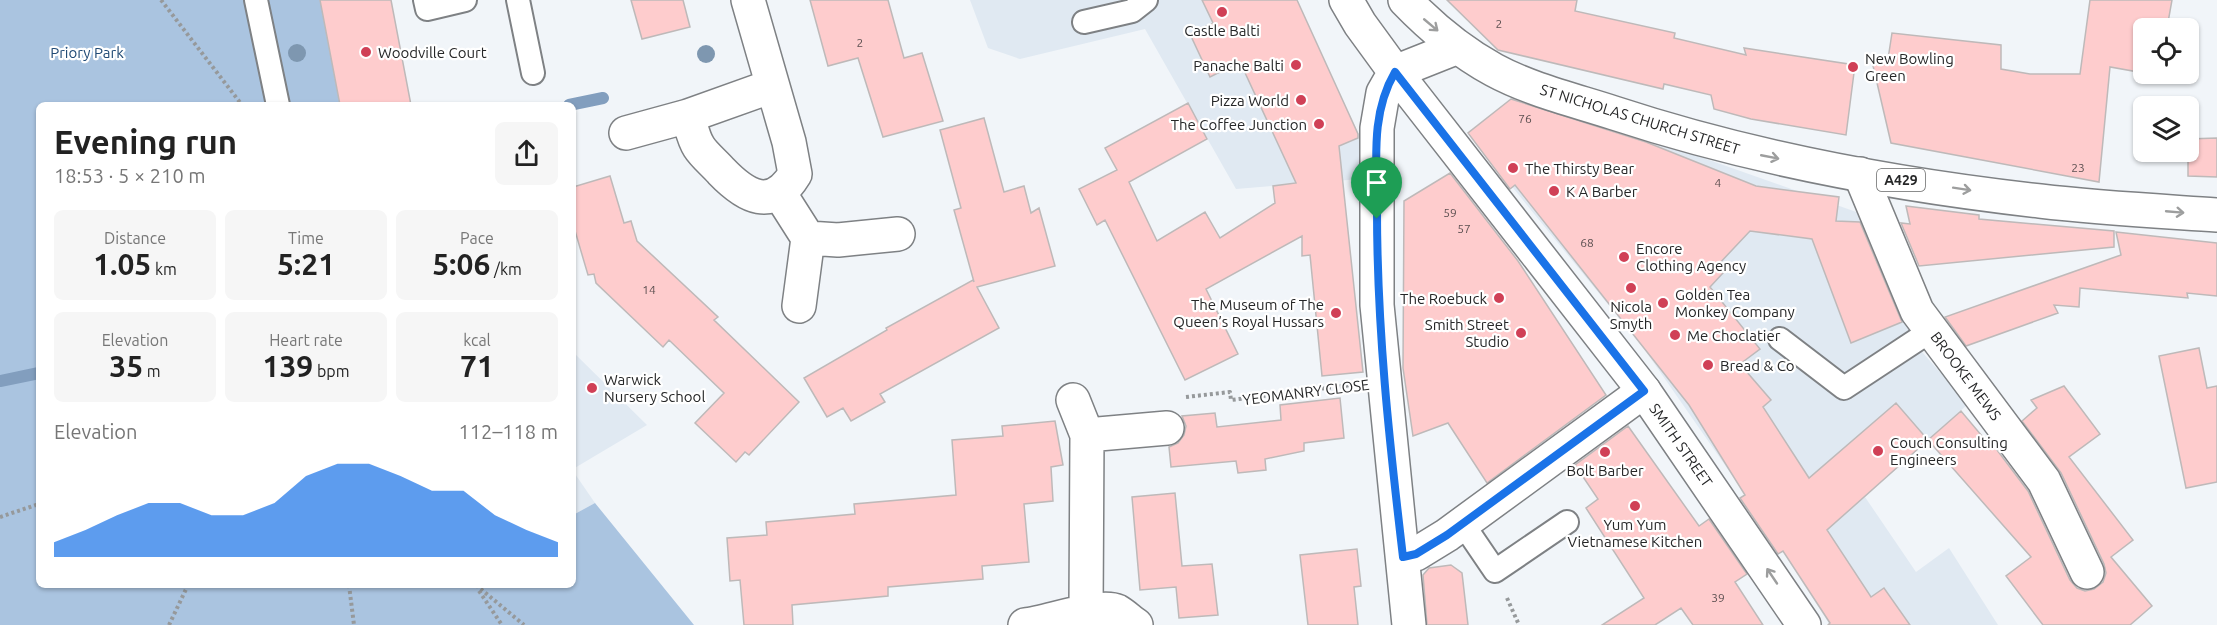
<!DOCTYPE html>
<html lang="en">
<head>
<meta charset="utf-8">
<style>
  :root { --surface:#fff; --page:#f6f6f6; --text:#222; --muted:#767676; --accent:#1a73e8 }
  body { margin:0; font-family:Ubuntu,sans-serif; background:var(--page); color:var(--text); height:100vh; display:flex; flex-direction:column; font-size:22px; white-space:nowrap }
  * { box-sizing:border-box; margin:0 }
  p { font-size:20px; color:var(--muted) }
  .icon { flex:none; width:33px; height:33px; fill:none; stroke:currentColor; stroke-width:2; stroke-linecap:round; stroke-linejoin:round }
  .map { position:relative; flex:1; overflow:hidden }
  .panel { position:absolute; left:36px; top:102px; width:540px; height:486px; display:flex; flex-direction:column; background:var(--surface); border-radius:9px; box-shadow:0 2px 4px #0004 }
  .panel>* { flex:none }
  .controls { position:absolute; left:2133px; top:18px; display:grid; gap:12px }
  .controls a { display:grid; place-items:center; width:66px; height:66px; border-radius:9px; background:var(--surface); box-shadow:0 2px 4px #0004; font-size:30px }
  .pin { position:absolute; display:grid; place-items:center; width:51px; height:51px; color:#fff; margin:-62px -26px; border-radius:50% 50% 50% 0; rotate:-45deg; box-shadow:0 0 6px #0007 }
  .pin .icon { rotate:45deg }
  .round { display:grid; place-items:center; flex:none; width:63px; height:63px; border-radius:9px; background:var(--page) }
  .summary { display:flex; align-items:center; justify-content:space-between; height:102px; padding:0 18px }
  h1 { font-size:33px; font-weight:700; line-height:45px }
  .figures { display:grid; grid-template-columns:repeat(3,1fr); gap:9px; height:102px; padding:6px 18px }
  .figures div { display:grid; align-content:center; border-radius:9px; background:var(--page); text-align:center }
  .figures b { font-size:30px; font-weight:700 }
  .figures small { font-size:16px; font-weight:400 }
  .figures p { font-size:16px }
  .chart { height:168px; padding:12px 18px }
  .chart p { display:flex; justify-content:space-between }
  .chart svg { width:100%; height:108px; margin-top:6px; fill:var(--accent); opacity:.7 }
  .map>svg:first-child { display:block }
  .built { fill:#e0e9f2 }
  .green { fill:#aac4e0 }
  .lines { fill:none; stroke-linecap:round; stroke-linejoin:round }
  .stream { stroke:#829ebe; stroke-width:12 }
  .building { fill:#fecccd; stroke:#beb9b9; stroke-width:1.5 }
  .service-casing { stroke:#7e8184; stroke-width:26 }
  .minor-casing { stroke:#7e8184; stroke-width:36 }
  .primary-casing { stroke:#7e8184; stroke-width:36 }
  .path { stroke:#96999b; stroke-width:4; stroke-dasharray:3 3; stroke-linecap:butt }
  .service { stroke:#fff; stroke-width:22 }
  .minor { stroke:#fff; stroke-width:33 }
  .primary { stroke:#fff; stroke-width:33 }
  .tree { fill:#7e97b0 }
  .oneway { stroke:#9d9e9e }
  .route-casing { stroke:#fff; stroke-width:12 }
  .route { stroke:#1a73e8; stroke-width:8 }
  .poi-dot { fill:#d04056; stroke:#fff; stroke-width:2 }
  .labels { text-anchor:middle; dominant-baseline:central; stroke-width:4.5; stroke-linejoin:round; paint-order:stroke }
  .number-label { font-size:12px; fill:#5c5051 }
  .shield { fill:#fff; stroke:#676868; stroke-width:1.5 }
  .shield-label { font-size:14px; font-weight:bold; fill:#262728 }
  .poi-label { font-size:15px; fill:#262728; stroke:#fff; text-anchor:start }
  .park-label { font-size:15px; fill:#204a75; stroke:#fff }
  .street-label { font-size:15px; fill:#262728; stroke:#fff }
</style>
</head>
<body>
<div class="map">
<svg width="2217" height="625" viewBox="0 0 2217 625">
  <rect width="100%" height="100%" fill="#f1f5f9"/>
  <path class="built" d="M 970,0 L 1296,0 L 1360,137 L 1360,179 L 1236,189 L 1145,29 L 1020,59 L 988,48 Z
    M 1519,93 L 1862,214 L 1915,344 L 1968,404 L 1865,497 L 1916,572 L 1949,548 L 1998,625 L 1830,625 L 1752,504 L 1642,346 L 1469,134 Z
    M 573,352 L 647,425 L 573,469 Z
    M 573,471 L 595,503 L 573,515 Z"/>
  <path class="green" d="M 0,0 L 320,0 L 340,105 L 39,105 L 39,585 L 573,585 L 573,515 L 595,503 L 694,625 L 0,625 Z"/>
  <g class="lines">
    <path class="stream" d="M 569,105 L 603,98
      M 0,381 L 39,373"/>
  </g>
  <path class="building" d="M 320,0 L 391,0 L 411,105 L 340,105 Z
    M 631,0 L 683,0 L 690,27 L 642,39 Z
    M 810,0 L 888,0 L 904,58 L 922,53 L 943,121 L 883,137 L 858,58 L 828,66 Z
    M 1202,0 L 1297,0 L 1358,134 L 1358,138 L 1339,146 L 1363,372 L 1322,376 L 1310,255 L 1302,256 L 1302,236 L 1206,289 L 1238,354 L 1185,380 L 1105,220 L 1097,225 L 1079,189 L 1117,170 L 1105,148 L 1188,103 L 1207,139 L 1129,182 L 1157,241 L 1205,212 L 1220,238 L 1275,203 L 1273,186 L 1296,183 L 1240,62 L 1210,77 L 1190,34 L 1213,23 Z
    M 1447,0 L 1577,0 L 1575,11 L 1675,33 L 1674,38 L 1746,55 L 1744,48 L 1855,65 L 1846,135 L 1751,119 L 1714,109 L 1711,95 L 1664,84 L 1663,89 L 1498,50 Z
    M 2090,0 L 2172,0 L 2167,28 L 2144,28 L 2144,73 L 2110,67 L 2099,182 L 1891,143 L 1871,57 L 1888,59 L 1892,33 L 2001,45 L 2001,69 L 2030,74 L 2080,74 Z
    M 1511,99 L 1646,142 L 1756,186 L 1839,197 L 1836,221 L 1860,222 L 1902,322 L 1851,343 L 1812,239 L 1750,231 L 1717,266 L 1723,273 L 1710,287 L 1760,349 L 1740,364 L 1771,400 L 1763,407 L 1809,478 L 1896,403 L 1928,440 L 1961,411 L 1992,448 L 1994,446 L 2028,491 L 2070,580 L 2077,588 L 2085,591 L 2094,589 L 2103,582 L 2106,573 L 2104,564 L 2061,473 L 2022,421 L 2037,408 L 2031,400 L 2064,386 L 2100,434 L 2069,457 L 2133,540 L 2111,557 L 2152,606 L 2130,625 L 2043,625 L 2006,576 L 2031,557 L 1928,440 L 1827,530 L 1871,597 L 1884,588 L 1910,625 L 1828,625 L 1830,623 L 1783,551 L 1778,554 L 1740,498 L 1745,495 L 1689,405 L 1515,185 L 1510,189 L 1468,133 Z
    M 984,118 L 1004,192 L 1024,186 L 1031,213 L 1039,208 L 1055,266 L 977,287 L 999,328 L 880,394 L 885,402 L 851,421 L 843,408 L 827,417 L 804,378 L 887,330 L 886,328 L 973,280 L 974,282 L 954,210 L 961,208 L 940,130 Z
    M 2217,138 L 2217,177 L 2188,176 L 2188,139 Z
    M 1450,173 L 1518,261 L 1606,395 L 1487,483 L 1448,423 L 1413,436 L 1403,368 L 1404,201 Z
    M 610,176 L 624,223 L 631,221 L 637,241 L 718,317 L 714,320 L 799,402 L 749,455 L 745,452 L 736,462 L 695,423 L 724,393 L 669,340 L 663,347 L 596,283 L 594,274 L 588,275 L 573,224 L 573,187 Z
    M 1906,206 L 1979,215 L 1979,219 L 2114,231 L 2114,247 L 1919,266 L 1901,223 L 1910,224 Z
    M 2116,232 L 2217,243 L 2217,296 L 2187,293 L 2188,298 L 2080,288 L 2079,307 L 2054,305 L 2058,313 L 1966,346 L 1945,317 L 2121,255 Z
    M 2199,348 L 2207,388 L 2217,386 L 2217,482 L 2186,488 L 2159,356 Z
    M 1340,398 L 1344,438 L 1304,443 L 1304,451 L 1265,459 L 1266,470 L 1238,473 L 1236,461 L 1171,467 L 1169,447 L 1178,443 L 1184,435 L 1186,426 L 1182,416 L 1215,413 L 1217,427 L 1281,420 L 1280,405 Z
    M 1055,421 L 1063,465 L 1051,467 L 1053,501 L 1024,504 L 1029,562 L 982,566 L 983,579 L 888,587 L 888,596 L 792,605 L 793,625 L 744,625 L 740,580 L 730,581 L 727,538 L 767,535 L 766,522 L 855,514 L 854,504 L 956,495 L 952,440 L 1003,436 L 1002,426 Z
    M 1628,426 L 1699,526 L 1709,519 L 1747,574 L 1735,582 L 1763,625 L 1693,625 L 1681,608 L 1655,625 L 1602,625 L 1644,598 L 1586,508 L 1598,499 L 1575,465 Z
    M 1175,493 L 1182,566 L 1212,564 L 1218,615 L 1179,618 L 1176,587 L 1140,590 L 1132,497 Z
    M 1357,549 L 1361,586 L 1354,587 L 1358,625 L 1308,625 L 1300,555 Z
    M 1451,565 L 1462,573 L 1468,625 L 1427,625 L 1423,575 L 1429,568 Z"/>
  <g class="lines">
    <defs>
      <path id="service" d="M 256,0 L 278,105
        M 425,0 L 427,9 L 465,0
        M 518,0 L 533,73
        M 1084,22 L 1132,11 L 1146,0
        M 1780,339 L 1844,388 L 1932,330
        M 1463,524 L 1495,571 L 1567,522"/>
      <path id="minor" d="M 748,0 L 789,142 L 795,174 C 772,212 746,197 721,171 C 714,163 704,155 699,147 C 693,138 691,125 688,116 L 772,86
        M 626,133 L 688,116
        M 1860,174 L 1917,311 L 2044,481 L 2087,572
        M 780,194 L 808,238 L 838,240 L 898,234
        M 799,306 L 808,238
        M 1073,400 L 1087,435
        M 1403,557 L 1416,554 L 1447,535 L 1644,391
        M 1086,611 L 1087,435 L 1167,428
        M 1025,625 C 1046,623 1100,603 1117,611 C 1124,615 1130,621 1136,625"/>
      <path id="primary" d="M 1346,0 L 1360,24 L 1395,72 L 1644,391 L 1804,625
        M 1405,0 C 1431,27 1461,52 1494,70 C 1531,90 1574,100 1614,113 C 1751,158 1896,185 2040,201 C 2099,208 2158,211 2217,215
        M 1395,72 L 1383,93 L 1377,128 L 1377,305 L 1409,625
        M 1395,72 L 1458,47"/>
    </defs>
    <use href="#service" class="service-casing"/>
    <use href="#minor" class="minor-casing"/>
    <use href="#primary" class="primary-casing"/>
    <path class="path" d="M 161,0 L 242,105
      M 1186,397 L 1230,392 L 1231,400 L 1351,385
      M 0,517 L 39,504
      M 349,585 L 354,625
      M 476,585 L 524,625
      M 479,591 L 502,625
      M 1507,598 L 1519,625
      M 169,625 L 188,585"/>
    <use href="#service" class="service"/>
    <use href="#minor" class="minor"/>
    <use href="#primary" class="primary"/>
  </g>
  <g class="tree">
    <circle cx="297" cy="53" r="9"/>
    <circle cx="706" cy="54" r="9"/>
  </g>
  <defs><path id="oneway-shaft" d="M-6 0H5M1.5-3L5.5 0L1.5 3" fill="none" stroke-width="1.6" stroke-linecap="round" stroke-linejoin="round" transform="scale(1.5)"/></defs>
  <g class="oneway">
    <use href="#oneway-shaft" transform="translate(1431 25) rotate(40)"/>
    <use href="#oneway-shaft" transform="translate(1770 157) rotate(11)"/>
    <use href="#oneway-shaft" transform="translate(1962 189) rotate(9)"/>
    <use href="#oneway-shaft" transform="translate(2175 212) rotate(5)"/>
    <use href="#oneway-shaft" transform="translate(1772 576) rotate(-124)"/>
  </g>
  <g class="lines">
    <defs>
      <path id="route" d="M 1395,72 L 1644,391 L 1447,535 L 1416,554 L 1403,557 C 1389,439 1377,328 1377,210 C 1377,162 1370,115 1395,72 Z"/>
    </defs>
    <use href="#route" class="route-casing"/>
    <use href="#route" class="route"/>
  </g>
  <g class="poi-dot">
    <circle cx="1222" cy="12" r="6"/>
    <circle cx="366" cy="52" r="6"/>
    <circle cx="1296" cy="65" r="6"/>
    <circle cx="1853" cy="67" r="6"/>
    <circle cx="1301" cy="100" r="6"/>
    <circle cx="1319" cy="124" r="6"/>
    <circle cx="1513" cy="168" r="6"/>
    <circle cx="1554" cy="191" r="6"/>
    <circle cx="1624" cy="257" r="6"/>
    <circle cx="1631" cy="288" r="6"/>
    <circle cx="1499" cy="298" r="6"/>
    <circle cx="1663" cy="303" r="6"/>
    <circle cx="1336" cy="313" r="6"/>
    <circle cx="1521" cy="333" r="6"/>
    <circle cx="1675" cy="335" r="6"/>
    <circle cx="1708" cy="365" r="6"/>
    <circle cx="592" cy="388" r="6"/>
    <circle cx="1878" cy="451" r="6"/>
    <circle cx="1605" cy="452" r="6"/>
    <circle cx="1635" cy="506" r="6"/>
  </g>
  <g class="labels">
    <g class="number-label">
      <text x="1499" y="23">2</text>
      <text x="860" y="42">2</text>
      <text x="1525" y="118">76</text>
      <text x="2078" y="167">23</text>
      <text x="1718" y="182">4</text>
      <text x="1450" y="212">59</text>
      <text x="1464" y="228">57</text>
      <text x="1587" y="242">68</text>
      <text x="649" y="289">14</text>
      <text x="1718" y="597">39</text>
    </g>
    <rect class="shield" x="1877" y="169" width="48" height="22" rx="4.5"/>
    <g class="shield-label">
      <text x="1901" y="180">A429</text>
    </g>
    <g class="poi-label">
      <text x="1222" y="30" text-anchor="middle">Castle Balti</text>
      <text x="378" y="52">Woodville Court</text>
      <text x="1865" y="58">New Bowling<tspan x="1865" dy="17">Green</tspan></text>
      <text x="1284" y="65" text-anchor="end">Panache Balti</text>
      <text x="1289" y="100" text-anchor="end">Pizza World</text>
      <text x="1307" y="124" text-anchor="end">The Coffee Junction</text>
      <text x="1525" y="168">The Thirsty Bear</text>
      <text x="1566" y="191">K A Barber</text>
      <text x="1636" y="248">Encore<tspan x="1636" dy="17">Clothing Agency</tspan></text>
      <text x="1675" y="294">Golden Tea<tspan x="1675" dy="17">Monkey Company</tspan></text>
      <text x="1487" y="298" text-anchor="end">The Roebuck</text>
      <text x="1324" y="304" text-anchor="end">The Museum of The<tspan x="1324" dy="17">Queen’s Royal Hussars</tspan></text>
      <text x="1631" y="306" text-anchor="middle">Nicola<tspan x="1631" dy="17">Smyth</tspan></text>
      <text x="1509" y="324" text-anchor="end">Smith Street<tspan x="1509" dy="17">Studio</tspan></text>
      <text x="1687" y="335">Me Choclatier</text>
      <text x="1720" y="365">Bread &amp; Co</text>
      <text x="604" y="379">Warwick<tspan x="604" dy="17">Nursery School</tspan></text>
      <text x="1890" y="442">Couch Consulting<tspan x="1890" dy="17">Engineers</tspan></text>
      <text x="1605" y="470" text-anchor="middle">Bolt Barber</text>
      <text x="1635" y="524" text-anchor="middle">Yum Yum<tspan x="1635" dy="17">Vietnamese Kitchen</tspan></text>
    </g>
    <g class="park-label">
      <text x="87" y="52">Priory Park</text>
    </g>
    <g class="street-label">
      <text transform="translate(1640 119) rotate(17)">ST NICHOLAS CHURCH STREET</text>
      <text transform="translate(1966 376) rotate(53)">BROOKE MEWS</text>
      <text transform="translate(1306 392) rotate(-7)">YEOMANRY CLOSE</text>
      <text transform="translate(1681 445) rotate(55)">SMITH STREET</text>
    </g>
  </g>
</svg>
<div class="controls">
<a><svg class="icon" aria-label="locate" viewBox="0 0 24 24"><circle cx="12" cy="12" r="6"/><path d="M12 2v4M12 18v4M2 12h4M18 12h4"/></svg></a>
<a><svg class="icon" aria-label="layers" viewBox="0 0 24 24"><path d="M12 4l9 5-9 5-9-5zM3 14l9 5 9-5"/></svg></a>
</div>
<div class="pin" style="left:1377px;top:219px;background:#1e9e55"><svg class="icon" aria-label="arrive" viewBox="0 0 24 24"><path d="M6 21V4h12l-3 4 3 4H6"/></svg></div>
<section class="panel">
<div class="summary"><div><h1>Evening run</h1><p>18:53 · 5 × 210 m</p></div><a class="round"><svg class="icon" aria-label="share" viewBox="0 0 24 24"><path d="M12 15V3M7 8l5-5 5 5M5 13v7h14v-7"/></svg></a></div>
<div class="figures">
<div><p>Distance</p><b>1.05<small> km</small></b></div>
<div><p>Time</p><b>5:21</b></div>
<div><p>Pace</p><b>5:06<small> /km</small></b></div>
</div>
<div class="figures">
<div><p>Elevation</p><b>35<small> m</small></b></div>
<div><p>Heart rate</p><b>139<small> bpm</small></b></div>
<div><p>kcal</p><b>71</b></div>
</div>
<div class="chart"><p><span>Elevation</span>112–118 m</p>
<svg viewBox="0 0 160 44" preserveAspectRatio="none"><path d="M0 44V38L10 33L20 27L30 22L40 22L50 27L60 27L70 22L80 11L90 6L100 6L110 11L120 17L130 17L140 27L150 33L160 38V44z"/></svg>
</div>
</section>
</div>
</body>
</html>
